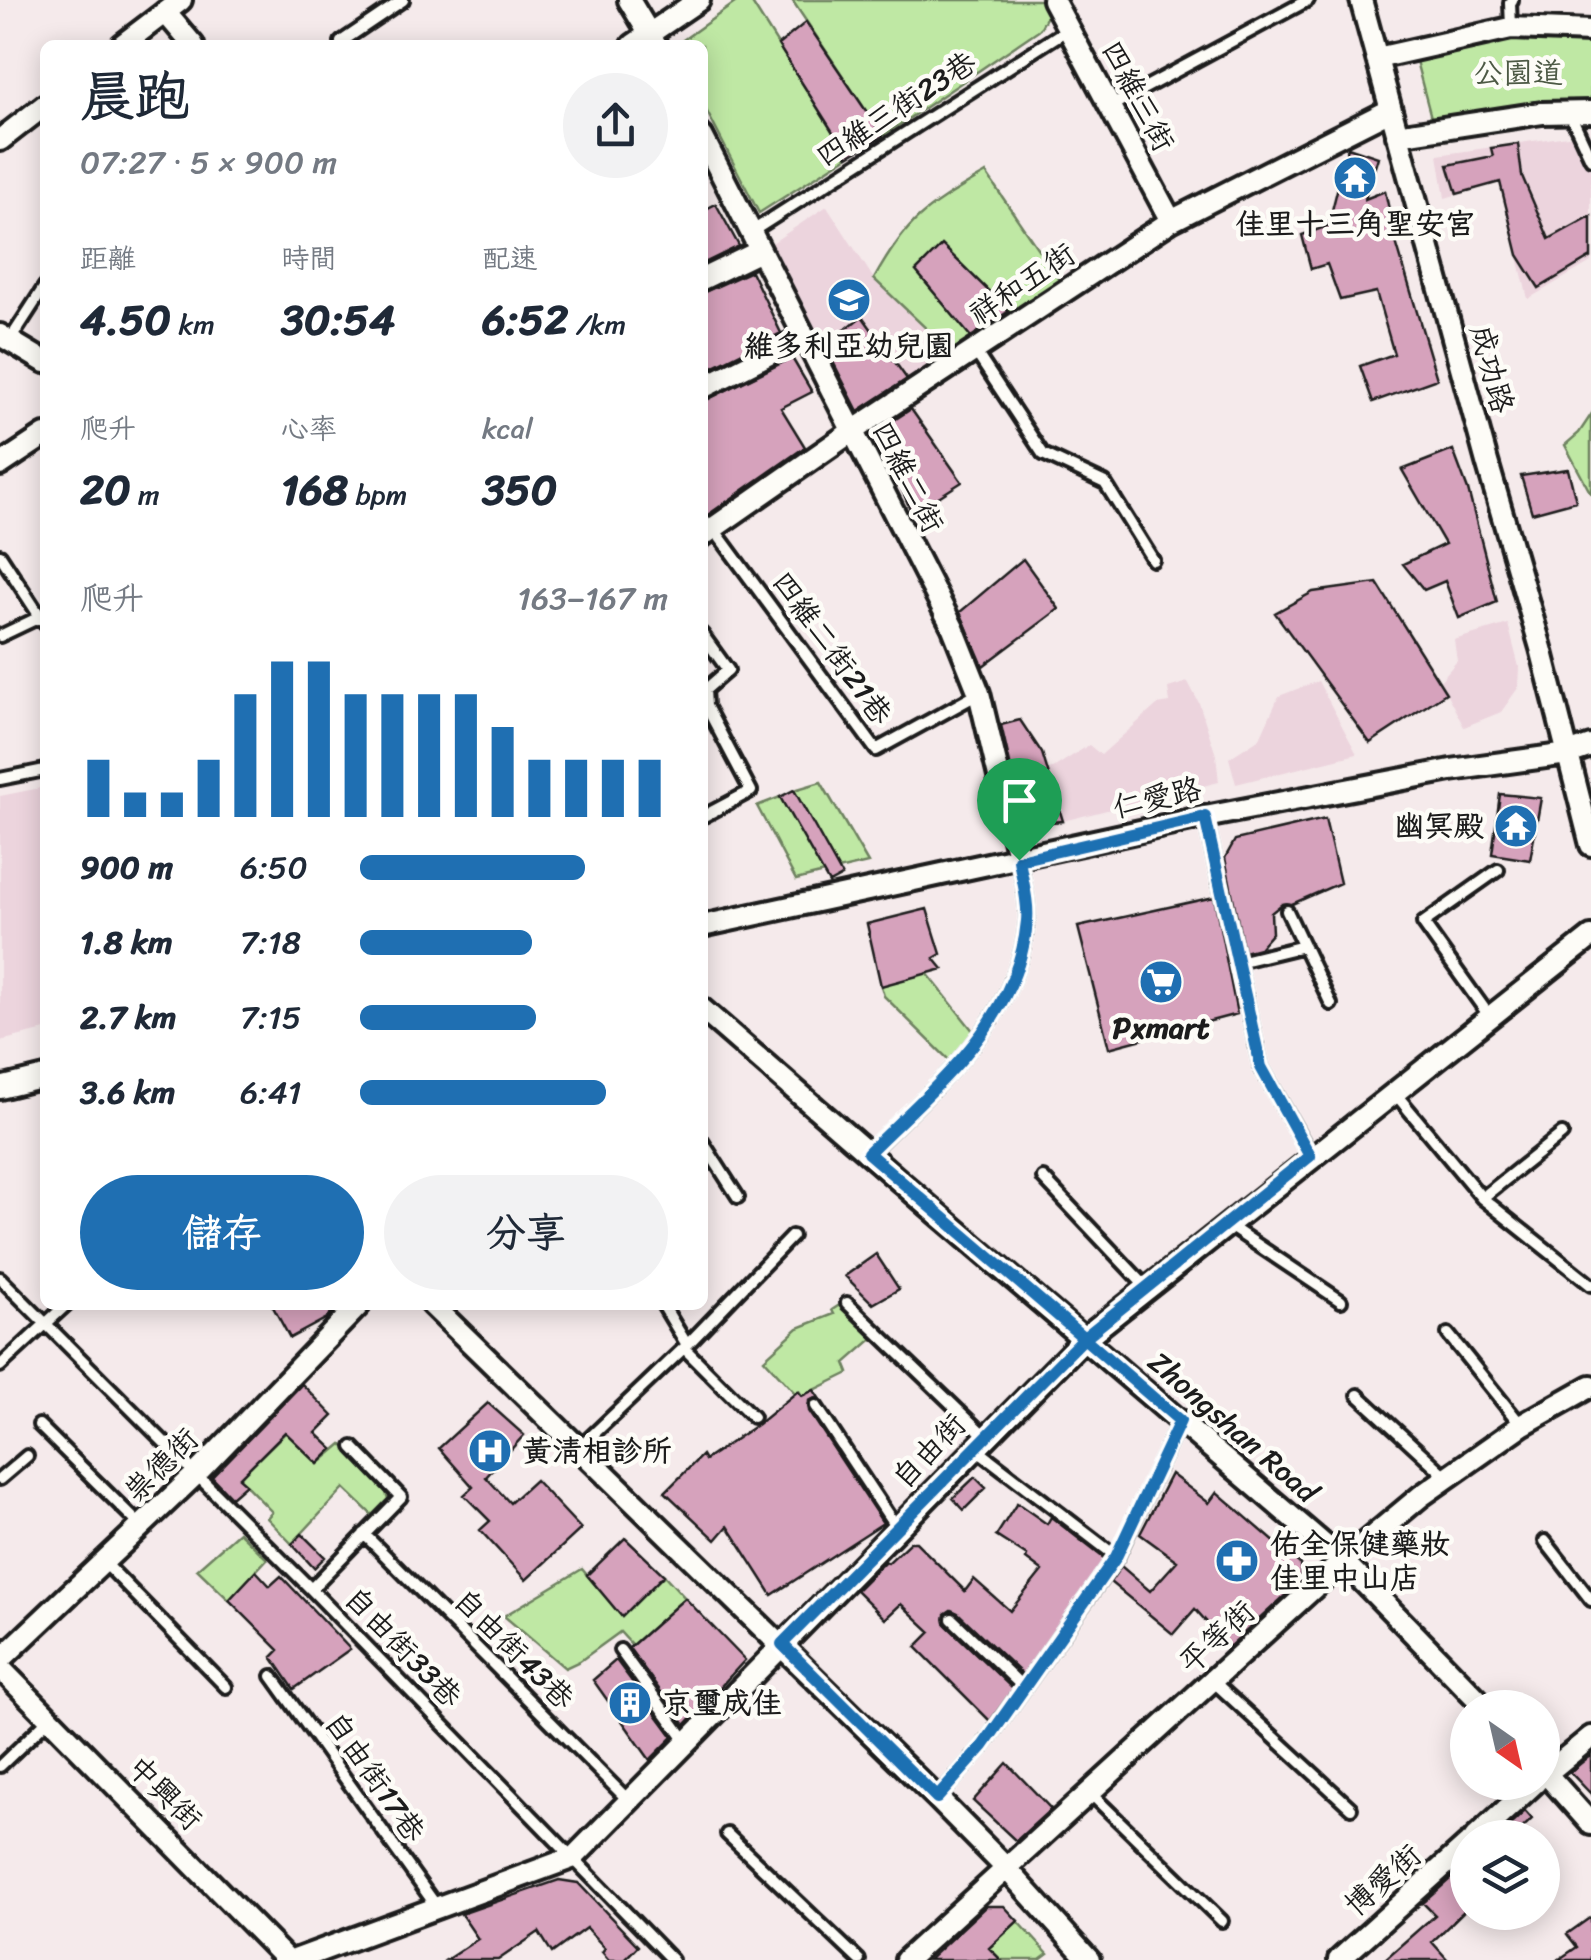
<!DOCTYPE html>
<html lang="zh-TW">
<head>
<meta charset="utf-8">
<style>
  :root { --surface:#fff; --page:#f2f2f3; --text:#1f2937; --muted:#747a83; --accent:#1f6fb2 }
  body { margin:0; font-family:Sriracha,"LXGW WenKai TC",sans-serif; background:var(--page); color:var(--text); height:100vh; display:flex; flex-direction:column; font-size:38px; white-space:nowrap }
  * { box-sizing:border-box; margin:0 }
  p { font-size:32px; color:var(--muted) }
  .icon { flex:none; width:55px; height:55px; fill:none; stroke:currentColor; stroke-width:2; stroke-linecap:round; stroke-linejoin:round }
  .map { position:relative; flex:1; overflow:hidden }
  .drawer { position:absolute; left:40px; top:40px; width:668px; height:1270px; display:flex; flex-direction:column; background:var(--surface); border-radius:15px; box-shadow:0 5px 25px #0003 }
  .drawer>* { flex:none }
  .needle { width:65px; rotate:146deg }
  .fabs { position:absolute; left:1450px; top:1690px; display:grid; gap:20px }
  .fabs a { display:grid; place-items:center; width:110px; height:110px; border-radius:50%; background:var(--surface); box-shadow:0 5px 25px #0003; font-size:50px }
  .pin { position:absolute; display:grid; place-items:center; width:85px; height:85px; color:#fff; margin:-102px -42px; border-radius:50% 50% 50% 0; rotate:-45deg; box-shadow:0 0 10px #0007 }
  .pin .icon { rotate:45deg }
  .round { display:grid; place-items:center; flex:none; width:105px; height:105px; border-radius:52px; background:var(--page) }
  .summary { display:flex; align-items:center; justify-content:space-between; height:170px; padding:0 40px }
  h1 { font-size:55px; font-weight:700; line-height:75px }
  .figures { display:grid; grid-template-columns:repeat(3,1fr); gap:15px; height:170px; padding:10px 40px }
  .figures div { display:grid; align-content:center }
  .figures b { font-size:42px; font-weight:700 }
  .figures small { font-size:28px; font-weight:400 }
  .figures p { font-size:28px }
  .chart { height:280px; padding:20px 40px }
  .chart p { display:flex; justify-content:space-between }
  .chart svg { width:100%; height:180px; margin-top:10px; stroke:var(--accent); stroke-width:6 }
  .primary-button { display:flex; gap:20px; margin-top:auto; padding:20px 40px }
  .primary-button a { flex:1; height:115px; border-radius:60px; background:var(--accent); color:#fff; font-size:40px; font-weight:700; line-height:115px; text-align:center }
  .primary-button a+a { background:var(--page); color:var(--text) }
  ul { padding:0 40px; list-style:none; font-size:32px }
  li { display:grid; grid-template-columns:160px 120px 1fr; align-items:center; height:75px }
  li i { height:25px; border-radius:12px; background:var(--accent) }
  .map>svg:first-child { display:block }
  .built { fill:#ecd4dd }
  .green { fill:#bfe8a4; stroke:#6e8260; stroke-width:2.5 }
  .building { fill:#d6a2bc; stroke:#1c1c1c; stroke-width:2.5 }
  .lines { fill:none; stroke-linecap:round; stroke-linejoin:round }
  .lane-casing { stroke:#1c1c1c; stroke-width:18 }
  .street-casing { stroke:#1c1c1c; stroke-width:28 }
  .lane { stroke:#fdfcf7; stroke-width:10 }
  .street { stroke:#fdfcf7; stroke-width:20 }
  .route-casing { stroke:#fff; stroke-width:20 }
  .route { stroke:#1f6fb2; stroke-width:12 }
  .labels { text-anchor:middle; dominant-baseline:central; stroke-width:9; stroke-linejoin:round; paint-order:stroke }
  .park-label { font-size:30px; fill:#4d5945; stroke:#fdfcf7 }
  .street-label { font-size:30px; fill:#1c1c1c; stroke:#fdfcf7 }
  .poi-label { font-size:30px; font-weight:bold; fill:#1c1c1c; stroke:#fdfcf7 }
</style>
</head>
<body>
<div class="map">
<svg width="1591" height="1960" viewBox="0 0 1591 1960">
  <rect width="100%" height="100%" fill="#f5eaeb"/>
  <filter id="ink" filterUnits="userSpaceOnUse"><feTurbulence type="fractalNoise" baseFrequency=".01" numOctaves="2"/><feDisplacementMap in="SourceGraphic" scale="20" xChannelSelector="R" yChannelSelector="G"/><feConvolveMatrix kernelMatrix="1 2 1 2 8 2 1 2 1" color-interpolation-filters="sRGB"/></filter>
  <g filter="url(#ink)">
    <path class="built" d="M 1574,135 L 1591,171 L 1591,262 L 1528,299 L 1500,182 L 1445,198 L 1438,155 Z
      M 827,206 L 874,279 L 953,354 L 860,415 L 772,243 Z
      M 1508,624 L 1519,667 L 1518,688 L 1501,712 L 1464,727 L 1440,681 L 1457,661 L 1454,640 Z
      M 1318,681 L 1357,754 L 1236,784 L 1229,758 L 1260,738 L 1279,696 Z
      M 1188,682 L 1199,703 L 1216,755 L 1219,782 L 1063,821 L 1047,772 L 1089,745 L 1101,755 L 1157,705 L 1170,703 L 1168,688 Z
      M 45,787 L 45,1030 L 0,1041 L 0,796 Z"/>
    <path class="green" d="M 739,0 L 750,0 L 848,156 L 759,213 L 703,104 L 702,45 L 682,45 L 683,40 Z
      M 792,0 L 1042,0 L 1049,12 L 1040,29 L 883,136 Z
      M 1513,36 L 1591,37 L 1591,107 L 1433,125 L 1415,57 Z
      M 986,173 L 1059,280 L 1012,315 L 941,247 L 916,271 L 974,340 L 953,354 L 874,279 C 909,216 927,208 986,173 Z
      M 1591,415 L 1591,494 L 1565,445 L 1579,433 Z
      M 821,782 L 868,863 L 838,870 L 794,790 Z
      M 780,797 L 824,873 L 796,880 L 757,806 Z
      M 923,968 L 974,1032 L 951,1062 L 884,996 L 881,986 Z
      M 841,1304 L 876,1336 L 845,1363 L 849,1373 L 802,1396 L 799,1391 L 795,1393 L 764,1359 L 798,1328 L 834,1314 L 832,1310 Z
      M 286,1432 L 318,1464 L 342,1444 L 383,1483 L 388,1499 L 372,1515 L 344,1488 L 292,1544 L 267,1518 L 272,1512 L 239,1478 L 242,1475 L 224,1456 L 234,1448 L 251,1466 Z
      M 239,1532 L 267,1559 L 229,1600 L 197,1569 Z
      M 582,1569 L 622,1617 L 664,1575 L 685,1598 L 632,1645 L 620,1632 L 580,1661 L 565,1668 L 504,1616 Z
      M 1018,1921 L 1048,1954 L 1040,1960 L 1001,1960 L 989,1948 Z"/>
    <path class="building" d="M 806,22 L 883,136 L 848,156 L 778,45 Z
      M 1518,144 L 1522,176 L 1549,239 L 1591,216 L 1591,257 L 1539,288 L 1518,255 L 1500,182 L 1457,194 L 1448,165 L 1493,156 L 1491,148 Z
      M 1348,147 L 1378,157 L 1365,199 L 1385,191 L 1396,242 L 1437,379 L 1373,402 L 1360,366 L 1394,354 L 1376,292 L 1340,300 L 1327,264 L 1311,269 L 1302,235 L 1328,226 Z
      M 716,204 L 739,246 L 702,264 L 702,211 Z
      M 942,245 L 1009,311 L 971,337 L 916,271 Z
      M 751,271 L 781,333 L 702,372 L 702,293 Z
      M 862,316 L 907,379 L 858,411 L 825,346 Z
      M 792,358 L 812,392 L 781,408 L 805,447 L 702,519 L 702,402 Z
      M 911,409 L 962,482 L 912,514 L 897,477 L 877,447 L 882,428 Z
      M 1453,450 L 1468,490 L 1497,602 L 1459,618 L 1445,581 L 1424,590 L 1403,564 L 1445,544 L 1402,470 Z
      M 1568,469 L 1576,501 L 1532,513 L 1521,476 Z
      M 1023,559 L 1059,609 L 983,666 L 960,612 Z
      M 1377,583 L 1446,693 L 1370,743 L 1275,613 L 1313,592 Z
      M 1020,720 L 1042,753 L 1063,821 L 1024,824 L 1001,725 Z
      M 794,790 L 842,876 L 829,883 L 780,797 Z
      M 1500,794 L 1541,798 L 1530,860 L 1492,854 Z
      M 1325,819 L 1340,883 L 1292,904 L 1282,904 L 1271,913 L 1272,933 L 1259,948 L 1244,952 L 1225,858 L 1235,840 Z
      M 1214,897 L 1237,1014 L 1109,1048 L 1078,927 Z
      M 927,909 L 941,954 L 934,958 L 943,969 L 881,986 L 867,924 Z
      M 876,1254 L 899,1289 L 873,1304 L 845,1276 Z
      M 272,1305 L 340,1305 L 327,1318 L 290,1338 Z
      M 302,1384 L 333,1416 L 316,1433 L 333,1449 L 318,1464 L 285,1432 L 239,1478 L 246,1484 L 231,1497 L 212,1477 Z
      M 814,1390 L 819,1398 L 809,1401 L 809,1411 L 883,1523 L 772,1595 L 728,1526 L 716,1540 L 665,1492 L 702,1455 L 705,1460 L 758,1424 L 798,1391 L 802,1396 Z
      M 488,1403 L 524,1435 L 486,1477 L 510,1503 L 535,1480 L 581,1529 L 526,1580 L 480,1530 L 490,1521 L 464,1495 L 473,1487 L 439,1448 Z
      M 1171,1474 L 1209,1503 L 1217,1492 L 1300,1564 L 1301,1581 L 1229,1647 L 1195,1609 L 1173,1634 L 1110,1582 L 1121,1566 L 1150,1591 L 1177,1561 L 1140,1534 Z
      M 975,1477 L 986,1488 L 964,1510 L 953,1498 Z
      M 1017,1503 L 1047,1524 L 1051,1517 L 1105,1559 L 1023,1675 L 958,1613 L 951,1610 L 945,1614 L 946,1625 L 1013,1689 L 990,1721 L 916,1647 L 931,1632 L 901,1604 L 885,1619 L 856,1590 L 885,1561 L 888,1563 L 910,1542 L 916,1542 L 965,1591 L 974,1579 L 1010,1611 L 1042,1571 L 1026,1559 L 1027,1556 L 996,1536 Z
      M 302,1534 L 325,1557 L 314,1568 L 292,1544 Z
      M 625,1538 L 664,1575 L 622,1617 L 587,1575 Z
      M 256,1571 L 270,1586 L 281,1576 L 350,1649 L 294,1689 L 272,1657 L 279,1650 L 229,1600 Z
      M 685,1598 L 745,1660 L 685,1725 L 629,1648 Z
      M 616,1660 L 673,1737 L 650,1760 L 593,1680 Z
      M 1591,1755 L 1591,1794 L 1570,1772 Z
      M 1007,1763 L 1051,1809 L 1016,1841 L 973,1801 Z
      M 1525,1811 L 1532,1819 L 1512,1838 L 1496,1838 Z
      M 1468,1863 L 1468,1907 L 1432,1942 L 1448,1960 L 1384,1960 L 1435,1915 L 1423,1903 Z
      M 559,1880 L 578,1883 L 638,1946 L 624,1960 L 609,1960 L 602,1952 L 605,1948 L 586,1928 L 552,1953 L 539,1932 L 498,1960 L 446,1960 L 478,1939 L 461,1914 Z
      M 986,1906 L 1004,1906 L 1018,1921 L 989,1948 L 1001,1960 L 928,1960 Z
      M 1591,1917 L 1591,1960 L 1558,1960 L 1577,1947 L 1567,1934 Z"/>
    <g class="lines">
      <defs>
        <path id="lane" d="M 1511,27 L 1510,3 L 1512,0
          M 341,42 L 403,0
          M 1111,106 L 1308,0
          M 1570,114 L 1591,159
          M 751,232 L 1068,29
          M 10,340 L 45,286
          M 975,351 L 1043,454 L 1105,483 L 1153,560
          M 713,528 L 876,750 L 978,694
          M 0,555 L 45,624
          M 702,634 L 728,670 L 705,690 L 706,706 L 751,791 L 702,817
          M 0,636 L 44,615
          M 0,779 L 45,770
          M 1205,817 L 1261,1067 L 1311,1156
          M 1287,911 L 1331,1004
          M 1238,962 L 1304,946
          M 1490,1017 L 1423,923 L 1498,870
          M 1394,1092 L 1482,1198 L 1591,1285
          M 702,1141 L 738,1197
          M 869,1153 C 935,1086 1018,1021 1027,921 C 1029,902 1022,879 1019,860
          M 1043,1178 L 1147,1288
          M 1482,1198 L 1562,1134
          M 1228,1225 L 1341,1301
          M 0,1278 L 311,1589 L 672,1960
          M 847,1303 L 985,1436
          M 663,1305 L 687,1345
          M 1448,1334 L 1521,1425
          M 684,1348 L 753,1417
          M 0,1366 L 66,1305
          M 1358,1395 L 1447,1477
          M 816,1406 L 896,1527
          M 39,1425 L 141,1526
          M 579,1448 L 687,1345 L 792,1236
          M 975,1448 L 1117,1557
          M 0,1479 L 27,1456
          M 364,1534 L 628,1800
          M 1545,1541 L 1591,1600
          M 105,1563 L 226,1687
          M 311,1589 L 401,1497 L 353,1447
          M 952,1619 L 1024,1688
          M 620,1650 L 686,1741
          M 272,1676 L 437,1907
          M 1213,1681 L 1351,1808
          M 0,1766 L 49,1719
          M 1090,1793 L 1222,1921
          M 937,1798 L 983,1746 L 1117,1557 L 1179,1423
          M 727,1834 L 859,1960"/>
        <path id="street" d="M 629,0 L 656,45
          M 1053,0 L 1171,221
          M 1361,0 L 1487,462 L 1541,648 L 1591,845
          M 165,12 L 193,45
          M 122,45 L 181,0
          M 633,45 L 699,0
          M 1377,58 L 1511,28 L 1591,31
          M 1397,135 L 1542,113 L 1591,112
          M 702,136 L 953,628 L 979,693 L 1019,860
          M 0,140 L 45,105
          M 702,279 L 760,251
          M 0,335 L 45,362
          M 702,388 L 803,337
          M 0,465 L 45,435
          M 702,536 L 851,432 L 1171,221 L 1390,110
          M 702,926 L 1205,817 L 1451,770 L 1568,754 L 1591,746
          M 702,1009 L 940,1216 L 1343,1561 L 1486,1708
          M 0,1088 L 45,1077
          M 432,1305 L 937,1798 L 1007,1869 L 1089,1960
          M 0,1660 L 195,1475 L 359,1305
          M 0,1668 L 287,1960
          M 1542,1769 L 1591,1824
          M 1542,1777 L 1591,1737
          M 1475,1838 L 1536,1782
          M 295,1960 L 574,1857 L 1084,1339 L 1591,937
          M 906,1960 L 1343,1561 L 1421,1496 L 1522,1425 L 1591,1386
          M 1339,1960 L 1468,1844"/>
      </defs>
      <use href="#lane" class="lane-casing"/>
      <use href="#street" class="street-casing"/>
      <use href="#lane" class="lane"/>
      <use href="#street" class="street"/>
    </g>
  </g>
  <g class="lines" filter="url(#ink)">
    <defs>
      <path id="route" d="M 1019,860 C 1022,879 1029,902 1027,921 C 1018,1022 934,1087 868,1153 L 1084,1338 L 782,1644 L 937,1798 L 983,1746 L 1116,1557 L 1180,1421 L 1084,1338 L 1310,1156 L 1261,1067 L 1205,817 L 1019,860"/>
    </defs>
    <use href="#route" class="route-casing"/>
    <use href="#route" class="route"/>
  </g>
  <defs>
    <symbol id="temple-disc" viewBox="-11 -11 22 22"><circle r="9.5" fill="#1f6fb2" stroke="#fdfcf7"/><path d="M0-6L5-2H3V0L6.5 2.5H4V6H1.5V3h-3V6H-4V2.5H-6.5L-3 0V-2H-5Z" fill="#fff"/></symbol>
    <symbol id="school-disc" viewBox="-11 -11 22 22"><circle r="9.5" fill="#1f6fb2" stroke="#fdfcf7"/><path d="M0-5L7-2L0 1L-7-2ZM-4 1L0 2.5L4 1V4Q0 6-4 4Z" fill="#fff"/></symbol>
    <symbol id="supermarket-disc" viewBox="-11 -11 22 22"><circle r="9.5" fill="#1f6fb2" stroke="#fdfcf7"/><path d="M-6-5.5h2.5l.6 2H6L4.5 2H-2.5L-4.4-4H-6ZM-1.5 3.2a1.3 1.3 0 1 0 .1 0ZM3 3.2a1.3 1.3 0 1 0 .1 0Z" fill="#fff"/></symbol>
    <symbol id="hospital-disc" viewBox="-11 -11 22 22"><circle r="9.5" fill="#1f6fb2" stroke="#fdfcf7"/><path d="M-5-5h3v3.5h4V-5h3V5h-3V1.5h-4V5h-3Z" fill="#fff"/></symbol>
    <symbol id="pharmacy-disc" viewBox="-11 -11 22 22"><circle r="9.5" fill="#1f6fb2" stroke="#fdfcf7"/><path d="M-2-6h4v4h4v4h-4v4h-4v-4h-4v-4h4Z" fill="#fff"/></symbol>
    <symbol id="building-disc" viewBox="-11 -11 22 22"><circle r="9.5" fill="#1f6fb2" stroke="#fdfcf7"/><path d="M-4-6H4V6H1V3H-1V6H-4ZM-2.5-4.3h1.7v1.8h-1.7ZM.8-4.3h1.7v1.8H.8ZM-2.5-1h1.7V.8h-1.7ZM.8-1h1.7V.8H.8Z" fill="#fff"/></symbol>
  </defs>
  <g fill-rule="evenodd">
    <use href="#temple-disc" x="1330" y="153" width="50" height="50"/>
    <use href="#school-disc" x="824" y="275" width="50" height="50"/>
    <use href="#temple-disc" x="1491" y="801" width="50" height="50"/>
    <use href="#supermarket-disc" x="1136" y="957" width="50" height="50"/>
    <use href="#hospital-disc" x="465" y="1426" width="50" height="50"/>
    <use href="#pharmacy-disc" x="1212" y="1536" width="50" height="50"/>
    <use href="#building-disc" x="605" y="1678" width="50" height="50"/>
  </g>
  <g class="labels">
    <g class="park-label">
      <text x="1518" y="73">公園道</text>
    </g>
    <g class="street-label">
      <text transform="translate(1138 96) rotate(62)">四維三街</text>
      <text transform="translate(896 109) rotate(-33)">四維三街23巷</text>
      <text transform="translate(1022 284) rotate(-34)">祥和五街</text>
      <text transform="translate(1492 369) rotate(75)">成功路</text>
      <text transform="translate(908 477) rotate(63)">四維二街</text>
      <text transform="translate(832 648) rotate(54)">四維二街21巷</text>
      <text transform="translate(1157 798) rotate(-13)">仁愛路</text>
      <text transform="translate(1233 1427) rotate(41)">Zhongshan Road</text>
      <text transform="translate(929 1451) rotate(-46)">自由街</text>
      <text transform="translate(161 1465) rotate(-45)">祟德街</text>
      <text transform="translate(1217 1637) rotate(-43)">平等街</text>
      <text transform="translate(403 1647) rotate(46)">自由街33巷</text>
      <text transform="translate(514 1649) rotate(45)">自由街43巷</text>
      <text transform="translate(375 1777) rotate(55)">自由街17巷</text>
      <text transform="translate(165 1793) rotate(45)">中興街</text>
      <text transform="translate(1383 1880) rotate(-42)">博愛街</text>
    </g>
    <g class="poi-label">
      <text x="1355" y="224">佳里十三角聖安宮</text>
      <text x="849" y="346">維多利亞幼兒園</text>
      <text x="1484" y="826" text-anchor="end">幽冥殿</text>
      <text x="1161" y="1028">Pxmart</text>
      <text x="522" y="1451" text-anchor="start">黃清相診所</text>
      <text x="1270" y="1544" text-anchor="start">佑全保健藥妝<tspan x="1270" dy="34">佳里中山店</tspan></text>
      <text x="662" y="1703" text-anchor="start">京璽成佳</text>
    </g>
  </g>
</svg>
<div class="fabs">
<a><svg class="needle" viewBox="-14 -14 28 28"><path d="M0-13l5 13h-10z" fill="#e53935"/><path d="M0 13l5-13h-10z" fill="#747a83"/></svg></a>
<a><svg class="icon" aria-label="layers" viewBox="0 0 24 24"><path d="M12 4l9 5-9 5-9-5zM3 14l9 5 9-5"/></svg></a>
</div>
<div class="pin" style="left:1019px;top:860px;background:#1e9e55"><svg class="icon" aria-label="arrive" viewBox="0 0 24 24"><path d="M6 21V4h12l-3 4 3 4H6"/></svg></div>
<section class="drawer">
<div class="summary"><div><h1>晨跑</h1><p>07:27 · 5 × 900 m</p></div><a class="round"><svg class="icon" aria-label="share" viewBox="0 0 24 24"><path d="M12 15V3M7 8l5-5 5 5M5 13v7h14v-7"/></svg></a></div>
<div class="figures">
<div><p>距離</p><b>4.50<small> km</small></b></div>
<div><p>時間</p><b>30:54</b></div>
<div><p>配速</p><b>6:52<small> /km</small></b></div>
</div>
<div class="figures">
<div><p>爬升</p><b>20<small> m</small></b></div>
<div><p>心率</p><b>168<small> bpm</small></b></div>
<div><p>kcal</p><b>350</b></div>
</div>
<div class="chart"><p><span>爬升</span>163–167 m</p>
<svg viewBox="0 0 160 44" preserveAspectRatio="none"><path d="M5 44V30M15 44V38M25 44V38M35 44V30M45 44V14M55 44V6M65 44V6M75 44V14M85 44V14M95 44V14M105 44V14M115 44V22M125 44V30M135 44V30M145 44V30M155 44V30"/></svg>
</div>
<ul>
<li><b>900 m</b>6:50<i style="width:73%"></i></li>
<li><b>1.8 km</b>7:18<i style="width:56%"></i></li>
<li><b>2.7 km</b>7:15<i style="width:57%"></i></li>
<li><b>3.6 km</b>6:41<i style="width:80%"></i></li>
</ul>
<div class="primary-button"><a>儲存</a><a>分享</a></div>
</section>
</div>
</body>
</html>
